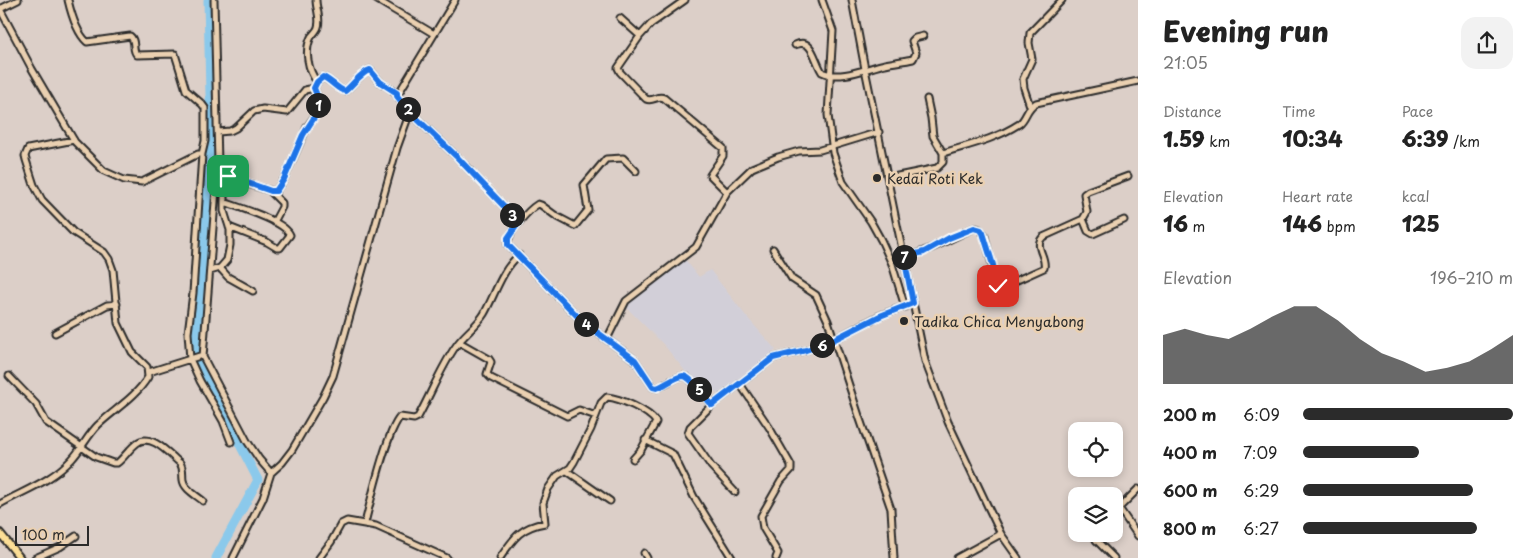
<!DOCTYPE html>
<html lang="en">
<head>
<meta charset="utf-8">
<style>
  :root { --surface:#fff; --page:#f2f2f2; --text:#222; --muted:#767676; --accent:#2b2b2b }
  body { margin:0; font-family:"Playpen Sans",sans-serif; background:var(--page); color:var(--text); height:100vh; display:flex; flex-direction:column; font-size:19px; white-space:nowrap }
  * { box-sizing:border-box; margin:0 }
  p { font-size:16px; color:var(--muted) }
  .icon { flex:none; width:28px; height:28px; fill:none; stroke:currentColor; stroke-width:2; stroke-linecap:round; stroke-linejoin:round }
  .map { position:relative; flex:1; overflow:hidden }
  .panel { display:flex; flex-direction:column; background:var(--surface); width:400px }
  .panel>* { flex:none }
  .tools { position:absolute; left:1068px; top:422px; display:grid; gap:10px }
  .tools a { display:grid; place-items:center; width:55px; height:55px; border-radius:10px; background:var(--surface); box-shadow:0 2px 8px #0003; font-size:25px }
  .scale { position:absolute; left:15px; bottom:12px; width:74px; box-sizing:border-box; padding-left:5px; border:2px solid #2b2b2b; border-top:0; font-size:14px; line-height:18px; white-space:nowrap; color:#2b2b2b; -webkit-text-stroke:4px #ead0b1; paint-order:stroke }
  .pin { position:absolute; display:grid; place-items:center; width:42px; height:42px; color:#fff; margin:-21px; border-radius:10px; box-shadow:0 2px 8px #0006 }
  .km { position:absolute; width:25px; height:25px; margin:-12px; border-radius:50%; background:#222; color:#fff; font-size:14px; line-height:25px; text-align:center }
  .round { display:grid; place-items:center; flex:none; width:52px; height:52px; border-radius:15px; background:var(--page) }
  .head { display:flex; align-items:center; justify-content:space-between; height:85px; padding:0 25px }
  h1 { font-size:28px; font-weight:800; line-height:38px }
  .stats { display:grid; grid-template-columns:repeat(3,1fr); gap:8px; height:85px; padding:5px 25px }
  .stats div { display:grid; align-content:center }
  .stats b { font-size:21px; font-weight:800 }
  .stats small { font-size:14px; font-weight:400 }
  .stats p { font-size:14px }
  .chart { height:140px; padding:10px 25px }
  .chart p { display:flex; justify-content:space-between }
  .chart svg { width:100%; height:90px; margin-top:5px; fill:var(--accent); opacity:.7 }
  ul { padding:0 25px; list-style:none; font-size:16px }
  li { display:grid; grid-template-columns:80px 60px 1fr; align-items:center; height:38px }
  li i { height:12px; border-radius:6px; background:var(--accent) }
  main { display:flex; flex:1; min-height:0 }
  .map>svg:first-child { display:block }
  .built { fill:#d2cfd8 }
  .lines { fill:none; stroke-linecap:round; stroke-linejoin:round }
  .river { stroke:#8bc9eb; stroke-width:9 }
  .minor-casing { stroke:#2b2b2b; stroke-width:9 }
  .major-casing { stroke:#2b2b2b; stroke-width:10 }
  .minor { stroke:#ead0b1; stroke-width:5 }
  .major { stroke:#fcde96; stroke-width:6 }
  .route-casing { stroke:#fff; stroke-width:10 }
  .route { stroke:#1a73e8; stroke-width:6 }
  .poi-dot { fill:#2b2b2b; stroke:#ead0b1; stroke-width:2 }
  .labels { text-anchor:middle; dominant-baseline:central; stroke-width:5; stroke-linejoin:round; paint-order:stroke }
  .poi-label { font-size:14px; fill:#2b2b2b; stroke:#ead0b1; text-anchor:start }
</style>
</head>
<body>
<main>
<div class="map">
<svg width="1138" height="558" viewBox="0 0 1138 558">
  <rect width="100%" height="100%" fill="#dccfc8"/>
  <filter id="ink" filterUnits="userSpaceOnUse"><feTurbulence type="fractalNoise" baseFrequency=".02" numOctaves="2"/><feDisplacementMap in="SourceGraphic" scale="10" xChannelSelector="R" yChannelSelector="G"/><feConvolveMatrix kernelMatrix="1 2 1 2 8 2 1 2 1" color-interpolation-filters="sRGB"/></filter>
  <g filter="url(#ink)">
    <path class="built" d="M 684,258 L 699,277 L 710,270 L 746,316 L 776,350 L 718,395 L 710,386 L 702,392 L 664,345 L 624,305 Z"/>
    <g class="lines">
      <path class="river" d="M 195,351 L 211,142 L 208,0
        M 198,363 L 258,480 L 216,558"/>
      <defs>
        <path id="minor" d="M 68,0 C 71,13 76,32 87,42 L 130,36 C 137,41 131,50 137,55 L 175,54 L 186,90 L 202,104 L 205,108 L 205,141 L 202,154 L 193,293 L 188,333 L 190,359 L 200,381 L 223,421 L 231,442
          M 214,0 L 218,163 L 203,357 L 247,441 L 259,459 L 271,473 L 263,498 L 233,558
          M 316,0 C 316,9 321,18 318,27 C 317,31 313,34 311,37 C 304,51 308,70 317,82
          M 377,0 L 434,34
          M 455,0 L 397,96 L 410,112 L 456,156 L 519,222
          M 822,0 L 833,31 L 828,115 L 833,153 L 843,182 L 871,222 L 881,240 L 892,264 L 905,307
          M 852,0 L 865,69 L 925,361 L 948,422 L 989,509 L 1001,534 L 1018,558
          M 0,9 L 32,69 L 75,142 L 104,171 L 124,180 L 142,182 L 198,154 L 202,154
          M 0,9 L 18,0
          M 620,18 L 640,36 L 620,65 L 618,68 L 620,72 L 646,99 C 653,102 657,95 664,98 L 723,148 L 723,156 L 710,175 L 727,192
          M 640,36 L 651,24 L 685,0
          M 795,45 C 813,37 814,60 822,72 C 840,81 867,68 885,64 C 894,62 904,61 913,59 L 916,53 L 912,41 L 915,38 L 923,36
          M 1030,106 L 1024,88 L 1023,79 L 1032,59 L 1029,43 L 1030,33 L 1062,0
          M 218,132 L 230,131 L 236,128 L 254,111 L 263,109 L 287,112 L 305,90 L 314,88
          M 943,153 C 969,145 996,139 1019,124 C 1027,118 1026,108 1036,103 L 1138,81
          M 636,171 L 623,158 L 606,159 L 584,185 L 588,210 L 575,226 L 556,216 L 541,205 L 538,204 C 528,210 506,235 508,245 L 583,322 L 635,360 L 653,387 L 657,388 C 665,385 675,377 683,376 C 691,376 706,399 712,405
          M 217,174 L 271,191 L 276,191 L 284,179 L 307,127 L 319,110 L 318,98 L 314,88 L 317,82 L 323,77 C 331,80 338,90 345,91 C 353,85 361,72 370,70 L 380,82 L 397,93
          M 888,178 L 937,168 L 943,162 L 943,153 L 933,136 L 931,118 L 927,99
          M 269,190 L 282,203 L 282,207 L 274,222
          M 224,202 C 238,207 285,221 290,235 L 280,248 L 277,248 L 267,242 L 229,227
          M 1083,219 L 1088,231 L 1093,234 L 1124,220
          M 773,249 L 792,279 L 816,295 L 828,321 L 860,419 L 891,509 L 894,558
          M 904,257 C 927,253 952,237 974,228 C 981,228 983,232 985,237 L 997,284 L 1004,286 L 1044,268 C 1047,257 1033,246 1043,237 L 1083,219 L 1087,212 L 1084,194 L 1088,191 L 1128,176
          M 220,268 L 228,277 L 253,291
          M 210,271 L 220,268 L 227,260 L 230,245 L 230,230 L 224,211 L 224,195 L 228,176
          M 55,333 L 107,305 L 117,304
          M 607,339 L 626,301 L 696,247 L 727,192 L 752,168 L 778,157 L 799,151 L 820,150 L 879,132
          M 459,342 L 489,359 L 491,362 L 487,374 L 491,378 L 567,416 L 579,410 L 596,416
          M 149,372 L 203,355
          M 9,376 L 36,404 L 46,422 L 96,457 L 113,463 L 117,463 C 124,458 129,449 137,443 C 151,432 170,455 180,463 C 184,469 182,473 183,480 C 184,489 196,495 203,501
          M 740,384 L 769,427 L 791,465 L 791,470 L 781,481 L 761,516 L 763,528 L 778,553 L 776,558
          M 645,440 L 673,454 L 694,497 L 732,558
          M 567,471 L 610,501
          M 271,473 L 282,463 L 292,450 L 323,397 L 333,376 L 397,148 L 410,112
          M 735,492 L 711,466 L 688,433 L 690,427 L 712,405 L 773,358 L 806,350 L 827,343 L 879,316 L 913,303
          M 0,504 C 25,490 52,481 72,459 C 82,448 88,435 98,425 C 115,409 136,397 148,377 L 147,367 L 132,352 L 118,323 L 113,270 L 109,259 L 104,252 L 73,232 L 42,200 L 34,185 L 26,160 L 25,156 L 28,149 L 74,140
          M 1119,508 L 1138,536
          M 1114,513 L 1138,489
          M 365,523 C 371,500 386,433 400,417 L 414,419 L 418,417 C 431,394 441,367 456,346 C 464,334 476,327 484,314 C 495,295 501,271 519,255
          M 1096,534 L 1096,540 L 1114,558
          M 644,553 L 647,558
          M 35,558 L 60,547 L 76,536
          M 319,558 L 331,542 L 341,524 L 347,521 L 376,526 L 447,558
          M 500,558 C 513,539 520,527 545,523 L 543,503 L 548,489 L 557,476 L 570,468 L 574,462 L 591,429 L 601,403 L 607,397 C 620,398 649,411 656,422 L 641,450 L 633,459
          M 957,558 L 1001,534"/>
        <path id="major" d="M 0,533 L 20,558"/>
      </defs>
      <use href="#minor" class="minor-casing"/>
      <use href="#major" class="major-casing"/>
      <use href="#minor" class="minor"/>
      <use href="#major" class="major"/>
    </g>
  </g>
  <g class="lines" filter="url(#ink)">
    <defs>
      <path id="route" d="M 228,176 L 271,191 L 276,191 L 284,179 L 303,135 L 319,110 L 318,98 L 314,88 L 317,82 L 323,77 C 331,80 338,90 345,91 C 353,85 361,72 370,70 L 380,82 L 397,93 L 397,96 L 410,112 L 456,156 L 519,222 L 508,238 L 508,245 L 583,322 L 635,360 L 653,387 L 657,388 C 665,385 675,377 683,376 C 691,376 706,399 712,405 L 773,358 L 806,350 L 827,343 L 880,316 L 913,303 L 904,257 L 924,252 L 949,238 L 974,228 L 981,230 L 983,233 L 993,265 L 996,282 L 998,286"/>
    </defs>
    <use href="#route" class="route-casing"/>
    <use href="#route" class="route"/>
  </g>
  <g class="poi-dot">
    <circle cx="877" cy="178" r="5"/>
    <circle cx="904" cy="321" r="5"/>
  </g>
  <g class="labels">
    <g class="poi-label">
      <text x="887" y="178">Kedai Roti Kek</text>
      <text x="914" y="321">Tadika Chica Menyabong</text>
    </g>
  </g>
</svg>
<div class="tools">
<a><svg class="icon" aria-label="locate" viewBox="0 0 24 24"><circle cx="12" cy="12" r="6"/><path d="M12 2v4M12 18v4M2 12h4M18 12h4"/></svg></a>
<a><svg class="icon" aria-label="layers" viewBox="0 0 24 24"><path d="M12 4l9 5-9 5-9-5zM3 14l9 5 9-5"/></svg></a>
</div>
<div class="scale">100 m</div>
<div class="pin" style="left:228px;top:176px;background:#1e9e55"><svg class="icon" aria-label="arrive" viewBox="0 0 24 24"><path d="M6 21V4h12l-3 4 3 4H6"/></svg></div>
<div class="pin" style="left:998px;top:286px;background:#d93025"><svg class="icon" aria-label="check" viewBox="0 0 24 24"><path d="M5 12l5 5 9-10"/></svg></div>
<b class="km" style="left:318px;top:105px">1</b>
<b class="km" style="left:408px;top:109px">2</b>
<b class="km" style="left:512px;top:215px">3</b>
<b class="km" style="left:586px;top:324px">4</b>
<b class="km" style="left:699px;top:389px">5</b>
<b class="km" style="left:822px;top:345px">6</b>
<b class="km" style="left:904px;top:257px">7</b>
</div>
<section class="panel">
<div class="head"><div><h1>Evening run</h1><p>21:05</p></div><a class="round"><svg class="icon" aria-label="share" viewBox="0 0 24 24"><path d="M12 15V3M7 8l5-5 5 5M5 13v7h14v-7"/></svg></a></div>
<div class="stats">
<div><p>Distance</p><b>1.59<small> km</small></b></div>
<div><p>Time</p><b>10:34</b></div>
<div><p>Pace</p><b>6:39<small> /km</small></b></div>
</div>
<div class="stats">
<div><p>Elevation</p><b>16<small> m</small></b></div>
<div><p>Heart rate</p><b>146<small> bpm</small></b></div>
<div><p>kcal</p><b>125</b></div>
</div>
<div class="chart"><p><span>Elevation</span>196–210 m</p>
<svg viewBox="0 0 160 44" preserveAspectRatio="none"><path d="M0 44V20L10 17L20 20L30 22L40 17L50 11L60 6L70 6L80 13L90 22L100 29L110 33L120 38L130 36L140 33L150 27L160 20V44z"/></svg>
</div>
<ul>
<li><b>200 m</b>6:09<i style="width:100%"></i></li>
<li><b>400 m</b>7:09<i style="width:55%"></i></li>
<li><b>600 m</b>6:29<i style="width:81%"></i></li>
<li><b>800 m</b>6:27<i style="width:83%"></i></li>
</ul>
</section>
</main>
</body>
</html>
